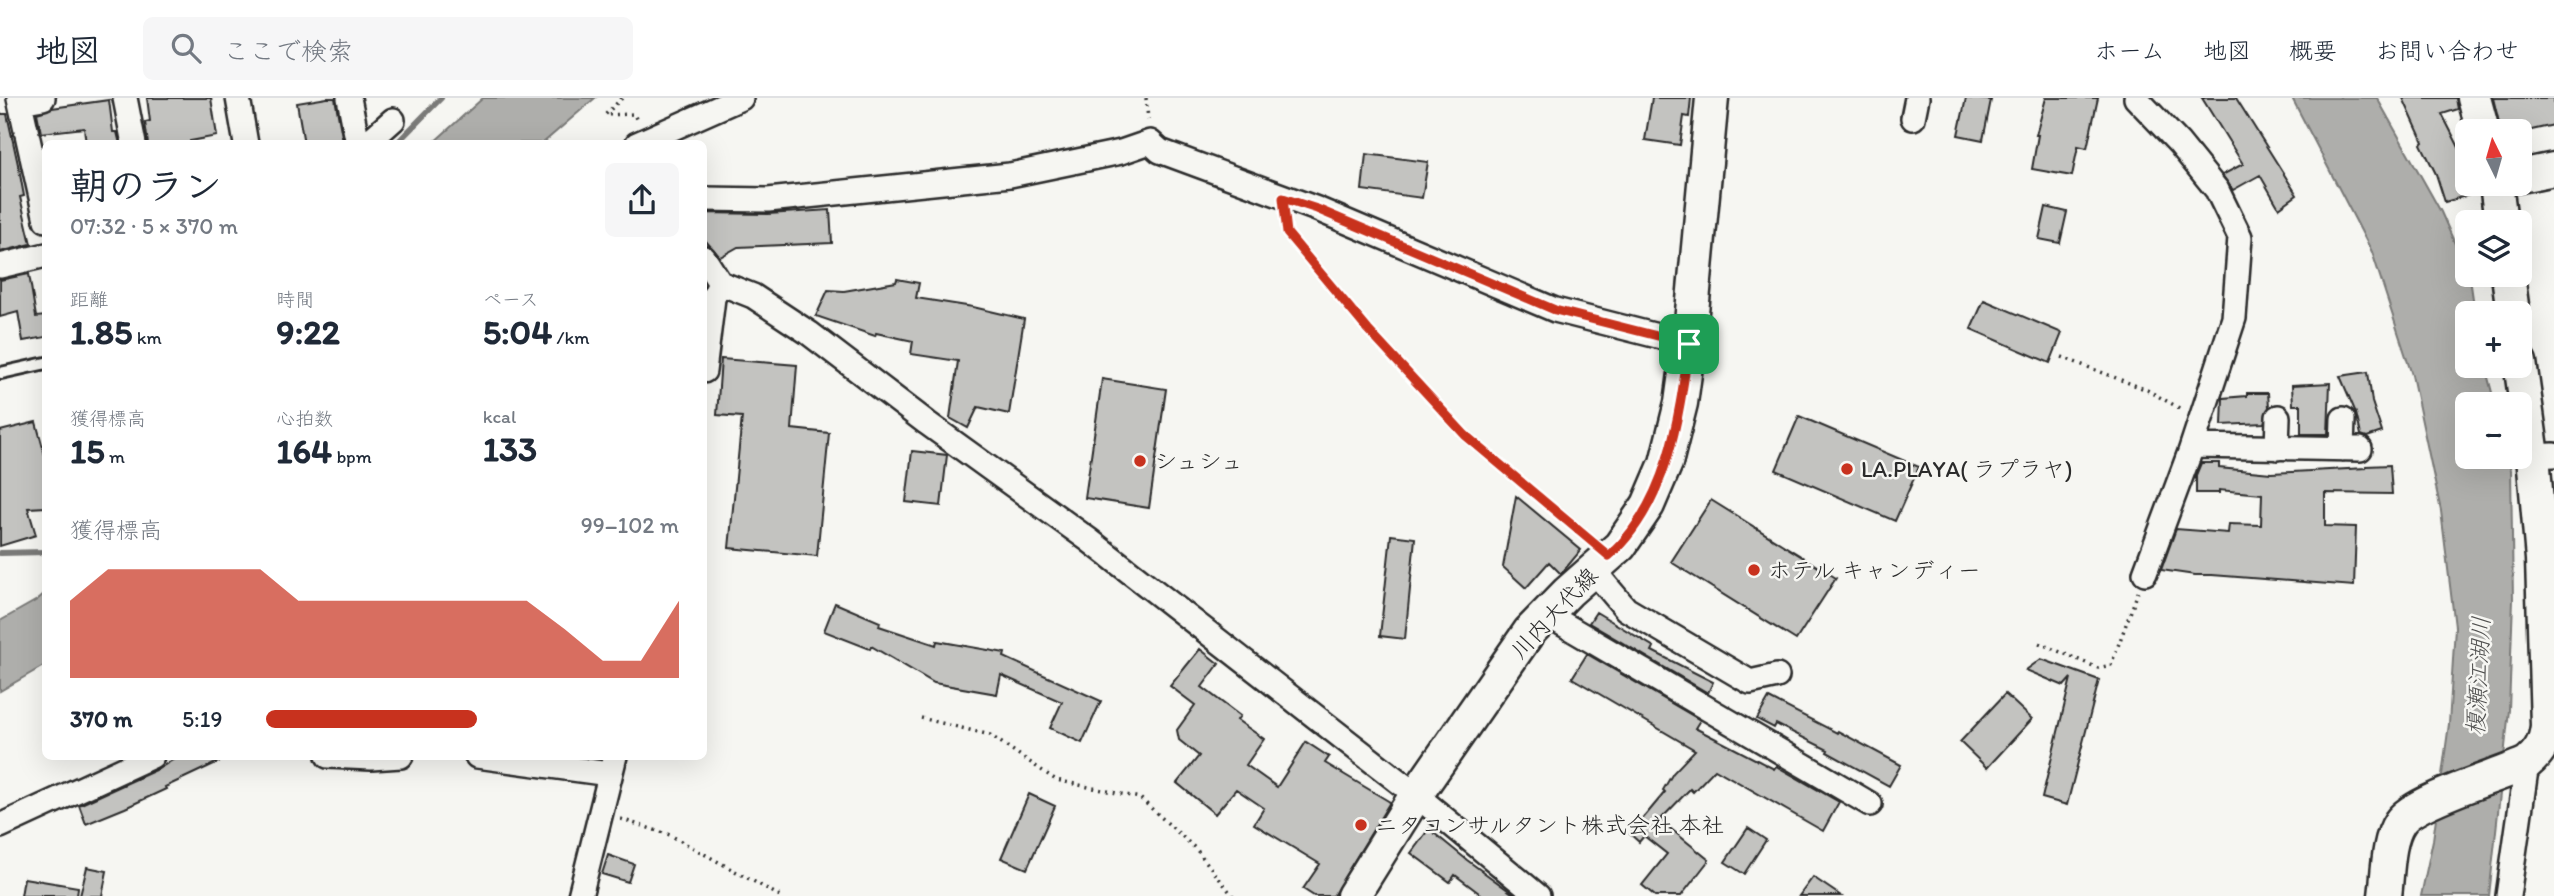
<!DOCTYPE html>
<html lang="ja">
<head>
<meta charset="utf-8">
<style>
  :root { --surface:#fff; --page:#f6f6f7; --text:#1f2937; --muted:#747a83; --line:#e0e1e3; --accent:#c8321e }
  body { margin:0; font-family:Itim,"Klee One",sans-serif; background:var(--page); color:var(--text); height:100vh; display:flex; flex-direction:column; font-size:26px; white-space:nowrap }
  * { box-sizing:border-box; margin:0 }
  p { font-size:23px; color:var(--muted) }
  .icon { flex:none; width:38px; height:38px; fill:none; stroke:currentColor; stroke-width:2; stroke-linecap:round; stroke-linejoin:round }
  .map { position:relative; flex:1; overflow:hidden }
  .details { position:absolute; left:42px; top:42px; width:665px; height:620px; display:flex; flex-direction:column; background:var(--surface); border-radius:10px; box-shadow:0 7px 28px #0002 }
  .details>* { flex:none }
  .needle { width:46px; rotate:355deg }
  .buttons { position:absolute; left:2455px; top:21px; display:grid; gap:14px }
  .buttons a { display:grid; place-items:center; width:77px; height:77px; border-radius:10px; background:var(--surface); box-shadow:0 7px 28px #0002; font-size:35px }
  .pin { position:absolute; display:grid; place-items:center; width:60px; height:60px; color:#fff; margin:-30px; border-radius:14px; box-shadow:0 4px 10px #0006 }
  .round { display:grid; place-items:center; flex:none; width:74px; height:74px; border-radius:10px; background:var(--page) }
  .head { display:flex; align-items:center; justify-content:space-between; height:119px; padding:0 28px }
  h1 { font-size:38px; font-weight:700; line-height:52px }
  .figures { display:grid; grid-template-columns:repeat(3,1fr); gap:10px; height:119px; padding:7px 28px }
  .figures div { display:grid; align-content:center }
  .figures b { font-size:35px; font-weight:700 }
  .figures small { font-size:19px; font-weight:400 }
  .figures p { font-size:19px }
  .chart { height:196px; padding:14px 28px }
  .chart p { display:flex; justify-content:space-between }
  .chart svg { width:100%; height:126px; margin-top:7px; fill:var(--accent); opacity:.7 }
  ul { padding:0 28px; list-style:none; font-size:23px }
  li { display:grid; grid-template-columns:112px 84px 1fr; align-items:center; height:52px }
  li i { height:18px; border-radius:9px; background:var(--accent) }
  header { display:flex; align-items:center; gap:42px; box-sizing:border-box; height:98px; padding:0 35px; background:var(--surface); border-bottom:2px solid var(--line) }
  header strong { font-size:33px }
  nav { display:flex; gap:38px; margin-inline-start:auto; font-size:24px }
  .search { width:490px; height:63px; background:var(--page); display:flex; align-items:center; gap:18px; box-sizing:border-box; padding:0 24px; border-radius:10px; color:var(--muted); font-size:26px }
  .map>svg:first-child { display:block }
  .water { fill:#aeaeab; stroke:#7a7a78; stroke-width:2 }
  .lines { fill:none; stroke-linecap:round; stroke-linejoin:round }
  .stream { stroke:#7a7a78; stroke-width:6 }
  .building { fill:#c3c3c0; stroke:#2b2b2b; stroke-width:2 }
  .lane-casing { stroke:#2b2b2b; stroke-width:16 }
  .street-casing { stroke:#2b2b2b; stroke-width:28 }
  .secondary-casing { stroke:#2b2b2b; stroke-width:37 }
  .path { stroke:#2b2b2b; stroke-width:3.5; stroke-dasharray:2 5; stroke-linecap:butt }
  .lane { stroke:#f6f6f2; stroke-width:10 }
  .street { stroke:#f6f6f2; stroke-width:23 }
  .secondary { stroke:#f6f6f2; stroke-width:32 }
  .route-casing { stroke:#fff; stroke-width:14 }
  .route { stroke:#c8321e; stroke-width:9 }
  .poi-dot { fill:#c8321e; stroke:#f6f6f2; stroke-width:2.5 }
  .labels { text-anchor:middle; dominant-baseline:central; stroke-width:5; stroke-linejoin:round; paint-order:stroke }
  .poi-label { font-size:23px; fill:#2b2b2b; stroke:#f6f6f2; text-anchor:start }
  .street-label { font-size:23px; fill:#2b2b2b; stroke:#f6f6f2 }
  .water-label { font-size:24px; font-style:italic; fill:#525251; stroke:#f6f6f2 }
</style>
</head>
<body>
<header>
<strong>地図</strong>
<div class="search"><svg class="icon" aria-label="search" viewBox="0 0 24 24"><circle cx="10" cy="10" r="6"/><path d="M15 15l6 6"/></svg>ここで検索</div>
<nav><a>ホーム</a><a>地図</a><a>概要</a><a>お問い合わせ</a></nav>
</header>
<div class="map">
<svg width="2554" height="798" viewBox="0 0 2554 798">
  <rect width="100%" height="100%" fill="#f6f6f2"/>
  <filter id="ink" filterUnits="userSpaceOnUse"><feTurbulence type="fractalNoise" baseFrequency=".0143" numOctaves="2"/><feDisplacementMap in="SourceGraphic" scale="14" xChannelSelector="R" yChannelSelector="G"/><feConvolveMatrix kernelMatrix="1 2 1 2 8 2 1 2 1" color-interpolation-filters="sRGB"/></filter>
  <g filter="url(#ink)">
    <path class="water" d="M 483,0 L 595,0 L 543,45 L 433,45 Z
      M 2292,0 L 2377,0 L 2441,114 L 2470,180 L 2475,215 L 2468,215 L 2468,268 L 2485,268 L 2495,306 L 2468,306 L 2468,359 L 2508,359 L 2511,372 L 2513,502 L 2509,612 L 2489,798 L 2421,798 L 2433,742 L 2449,626 L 2455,529 L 2441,413 L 2412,277 L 2372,154 Z
      M 45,495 L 45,567 L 0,593 L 0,523 L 37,502 Z"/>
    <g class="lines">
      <path class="stream" d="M 396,46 L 441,0
        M 0,455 L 46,454"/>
    </g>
    <path class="building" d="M 147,0 L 211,0 L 217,38 L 190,43 L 190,46 L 148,46 L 145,24 L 150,23 Z
      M 327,0 L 335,0 L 343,44 L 304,46 L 297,5 Z
      M 1652,0 L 1691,0 L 1689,19 L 1684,18 L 1680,47 L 1645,42 Z
      M 1966,0 L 1991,2 L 1983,42 L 1958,37 Z
      M 2046,0 L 2098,0 L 2087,50 L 2078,48 L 2072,78 L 2032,71 L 2038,37 L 2036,37 Z
      M 2202,0 L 2236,0 L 2297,97 L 2279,110 L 2260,77 L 2233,92 L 2222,77 L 2243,66 Z
      M 2403,0 L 2456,0 L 2458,11 L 2442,16 L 2468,67 L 2468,86 L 2476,86 L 2479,94 L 2445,104 L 2436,76 L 2421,46 L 2423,44 Z
      M 2493,0 L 2554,0 L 2554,27 L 2527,33 L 2501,33 Z
      M 109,2 L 113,34 L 117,34 L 120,46 L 86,46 L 84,30 L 41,35 L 37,15 L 52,10 Z
      M 0,16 L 7,16 L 19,71 L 24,98 L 20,99 L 31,146 L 0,154 Z
      M 1366,56 L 1428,64 L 1422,100 L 1362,92 Z
      M 2046,109 L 2067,114 L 2060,145 L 2039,141 Z
      M 830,112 L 832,145 L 738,149 L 720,159 L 704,141 L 704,115 L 768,116 Z
      M 29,176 L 36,219 L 46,218 L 46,239 L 23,243 L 18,214 L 0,219 L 0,182 Z
      M 897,181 L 919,185 L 916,200 L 973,209 L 1024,221 L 1009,316 L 978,309 L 968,330 L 950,320 L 958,263 L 911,256 L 913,243 L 876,235 L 875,238 L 816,218 L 828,192 L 844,193 L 896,184 Z
      M 1984,202 L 2062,235 L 2050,265 L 1971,231 Z
      M 721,261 L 797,267 L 792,331 L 829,335 L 817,458 L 729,450 L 742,319 L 717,317 Z
      M 2368,274 L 2372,304 L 2382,334 L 2367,339 L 2361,337 L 2356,315 L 2340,278 Z
      M 1102,281 L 1166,291 L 1149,410 L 1085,400 Z
      M 2330,285 L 2328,336 L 2301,336 L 2301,307 L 2293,307 L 2292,287 Z
      M 2247,295 L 2268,295 L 2269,309 L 2264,325 L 2222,327 L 2223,300 L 2247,298 Z
      M 1799,318 L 1919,369 L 1895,423 L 1776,372 Z
      M 36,324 L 46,361 L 46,409 L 28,410 L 36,437 L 0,448 L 0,333 Z
      M 912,353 L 947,357 L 941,408 L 906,404 Z
      M 2201,365 L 2219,365 L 2219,370 L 2271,375 L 2366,370 L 2366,368 L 2390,367 L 2392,396 L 2325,395 L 2325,428 L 2356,429 L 2354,488 L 2212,477 L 2195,477 L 2161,472 L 2176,431 L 2228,435 L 2229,426 L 2261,427 L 2262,396 L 2219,392 L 2219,395 L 2196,395 L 2196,377 Z
      M 1516,398 L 1581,452 L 1561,476 L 1549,464 L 1526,490 L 1503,469 Z
      M 1711,402 L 1836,480 L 1796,542 L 1671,464 Z
      M 1391,437 L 1415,440 L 1405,541 L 1380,538 Z
      M 835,505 L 880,524 L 879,528 L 936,547 L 937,543 L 1005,555 L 1004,559 L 1101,603 L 1082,645 L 1050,630 L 1062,604 L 1001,577 L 997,596 L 934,585 L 871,548 L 870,551 L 824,533 Z
      M 1596,514 L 1654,549 L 1652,553 L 1713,584 L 1708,595 L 1589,525 Z
      M 1200,551 L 1219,566 L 1202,589 L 1240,618 L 1237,622 L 1264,641 L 1246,667 L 1277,689 L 1306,644 L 1329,659 L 1325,665 L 1390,704 L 1333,798 L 1314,798 L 1303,791 L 1320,766 L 1254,726 L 1264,710 L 1236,691 L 1215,716 L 1177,685 L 1199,658 L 1179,642 L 1177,632 L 1195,607 L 1170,588 Z
      M 1587,556 L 1700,622 L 1695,630 L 1774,671 L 1776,668 L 1839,704 L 1823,733 L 1715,671 L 1693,694 L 1690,691 L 1660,722 L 1709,762 L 1681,798 L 1655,798 L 1642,787 L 1667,756 L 1644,738 L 1639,744 L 1630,736 L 1665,694 L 1663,692 L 1673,675 L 1695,652 L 1572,580 Z
      M 2041,561 L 2099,582 L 2067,707 L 2042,700 L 2071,580 L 2064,588 L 2026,572 Z
      M 2005,596 L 2032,621 L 1987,670 L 1960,644 Z
      M 1769,600 L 1837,635 L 1838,633 L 1901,667 L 1889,688 L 1827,654 L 1828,652 L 1776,626 L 1774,630 L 1757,621 Z
      M 179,658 L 231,658 L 165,689 L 166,691 L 125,710 L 86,726 L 79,707 L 158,671 Z
      M 1029,696 L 1055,708 L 1027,771 L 1001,760 Z
      M 1748,730 L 1766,742 L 1744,776 L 1725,764 Z
      M 1429,731 L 1467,762 L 1516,798 L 1483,798 L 1455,777 L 1450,784 L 1411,755 Z
      M 608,757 L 634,766 L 628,784 L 602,776 Z
      M 87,769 L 107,773 L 102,798 L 80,798 Z
      M 1813,779 L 1841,798 L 1799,798 Z
      M 24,780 L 78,789 L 77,798 L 21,798 Z"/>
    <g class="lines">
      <defs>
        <path id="lane" d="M 1,275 L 46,265"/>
        <path id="street" d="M 19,0 L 46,122
          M 125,0 L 134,46
          M 238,0 L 246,46
          M 349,0 L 358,46
          M 2136,0 L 2179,45 L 2217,92 L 2240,139 L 2234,220 L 2190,354 L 2145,475
          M 20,4 L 43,0
          M 1913,20 L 1917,0
          M 366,46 L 393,22
          M 637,46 L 741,0
          M 704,101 L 768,102 L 1010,77 L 1121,54 L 1150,44 L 1160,53 L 1317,111 L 1555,212 L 1689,246
          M 704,160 L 720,185 L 753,198 L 809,235 L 927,325 L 1089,442 L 1416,697 L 1538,798
          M 0,168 L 46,157
          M 704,273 L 713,200 L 720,185
          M 2192,348 L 2360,351
          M 2277,350 L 2278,319
          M 2342,351 L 2343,321
          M 2533,358 L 2554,357
          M 1593,472 L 1626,511 L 1750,584 L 1777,578
          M 1546,516 L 1870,706
          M 328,658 L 371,660 L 401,658
          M 477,658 L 609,676
          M 0,728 L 152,658
          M 580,798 L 615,658
          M 2508,798 L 2527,665"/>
        <path id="secondary" d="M 2474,0 L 2483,33
          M 2520,78 L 2554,71
          M 2496,86 L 2501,124
          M 2508,177 L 2513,215
          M 1353,798 L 1416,697 L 1529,534 L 1568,494 L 1620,448 L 1648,407 L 1666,365 L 1681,305 L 1689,246 L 1712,0
          M 2385,798 C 2388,776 2387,743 2400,724 C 2414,702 2500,678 2527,665 C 2540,654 2545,645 2547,628 L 2542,461 L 2533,358 L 2520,264"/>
      </defs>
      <use href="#lane" class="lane-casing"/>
      <use href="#street" class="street-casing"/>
      <use href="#secondary" class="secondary-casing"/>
      <path class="path" d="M 622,0 L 605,17 L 634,16 L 637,23
        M 1146,0 L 1148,22
        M 1286,123 L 1287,135 L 1368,232 L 1465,337 L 1589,441
        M 2062,259 L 2147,292 L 2181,311
        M 2039,545 L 2098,570 L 2111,567 L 2138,494
        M 921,620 L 990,637 L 1056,682 L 1140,700 L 1196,751 L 1233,798
        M 621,721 L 670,737 L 780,798"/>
      <use href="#lane" class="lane"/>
      <use href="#street" class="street"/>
      <use href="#secondary" class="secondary"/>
    </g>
  </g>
  <g class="lines" filter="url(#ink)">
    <defs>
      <path id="route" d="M 1283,100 L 1317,111 L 1555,212 L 1689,246 C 1679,320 1668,405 1609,458 L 1465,337 L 1368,232 L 1287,135 Z"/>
    </defs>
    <use href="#route" class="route-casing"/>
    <use href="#route" class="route"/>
  </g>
  <g class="poi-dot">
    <circle cx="1140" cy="363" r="7"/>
    <circle cx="1847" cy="371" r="7"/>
    <circle cx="1754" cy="472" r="7"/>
    <circle cx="1361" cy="727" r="7"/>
  </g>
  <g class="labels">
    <g class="poi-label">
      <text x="1154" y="363">シュシュ</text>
      <text x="1861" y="371">LA.PLAYA( ラプラヤ)</text>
      <text x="1768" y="472">ホテル キャンディー</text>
      <text x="1375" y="727">ニタコンサルタント株式会社 本社</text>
    </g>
    <g class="street-label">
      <text transform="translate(1554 515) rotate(-47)">川内大代線</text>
    </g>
    <g class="water-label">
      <text transform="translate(2478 578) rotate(-87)">榎瀬江湖川</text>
    </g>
  </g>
</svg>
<div class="buttons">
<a><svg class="needle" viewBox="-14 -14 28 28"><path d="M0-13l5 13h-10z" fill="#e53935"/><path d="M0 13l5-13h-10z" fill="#747a83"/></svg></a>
<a><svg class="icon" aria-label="layers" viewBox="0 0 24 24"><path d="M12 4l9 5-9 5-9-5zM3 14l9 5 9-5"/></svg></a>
<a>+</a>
<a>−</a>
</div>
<div class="pin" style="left:1689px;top:246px;background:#1e9e55"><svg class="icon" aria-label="arrive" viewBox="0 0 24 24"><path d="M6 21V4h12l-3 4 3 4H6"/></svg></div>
<section class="details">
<div class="head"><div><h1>朝のラン</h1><p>07:32 · 5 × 370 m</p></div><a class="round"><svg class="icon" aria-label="share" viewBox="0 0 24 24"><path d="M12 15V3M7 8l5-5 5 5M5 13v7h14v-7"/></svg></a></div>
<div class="figures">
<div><p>距離</p><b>1.85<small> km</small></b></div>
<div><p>時間</p><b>9:22</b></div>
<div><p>ペース</p><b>5:04<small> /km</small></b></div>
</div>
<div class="figures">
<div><p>獲得標高</p><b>15<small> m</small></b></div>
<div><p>心拍数</p><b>164<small> bpm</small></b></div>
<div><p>kcal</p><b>133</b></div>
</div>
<div class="chart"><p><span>獲得標高</span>99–102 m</p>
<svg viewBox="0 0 160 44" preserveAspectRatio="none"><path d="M0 44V17L10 6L20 6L30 6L40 6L50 6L60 17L70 17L80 17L90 17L100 17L110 17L120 17L130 27L140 38L150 38L160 17V44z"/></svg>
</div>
<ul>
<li><b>370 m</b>5:19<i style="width:51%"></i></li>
</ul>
</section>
</div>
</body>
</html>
